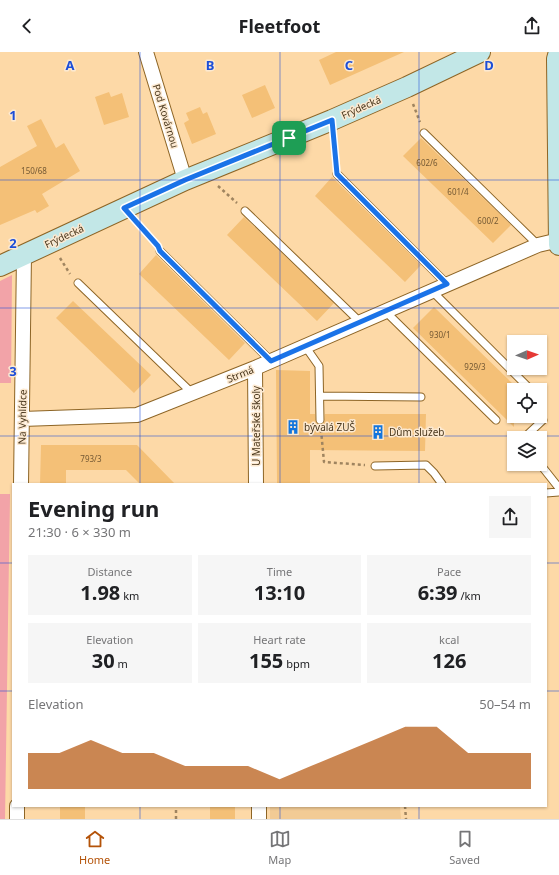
<!DOCTYPE html>
<html lang="en">
<head>
<meta charset="utf-8">
<style>
  :root { --surface:#fff; --page:#f6f6f6; --text:#202124; --muted:#757577; --line:#e0e0e0; --accent:#b45309 }
  body { margin:0; font-family:"Noto Sans",sans-serif; background:var(--page); color:var(--text); height:100vh; display:flex; flex-direction:column; font-size:15px; white-space:nowrap }
  * { box-sizing:border-box; margin:0 }
  p { font-size:13px; color:var(--muted) }
  .icon { flex:none; width:22px; height:22px; fill:none; stroke:currentColor; stroke-width:2; stroke-linecap:round; stroke-linejoin:round }
  .map { position:relative; flex:1; overflow:hidden }
  .side { position:absolute; left:12px; top:431px; width:535px; height:324px; display:flex; flex-direction:column; background:var(--surface); border-radius:0px; box-shadow:0 1px 3px #0004 }
  .side>* { flex:none }
  .needle { width:26px; rotate:88deg }
  .buttons { position:absolute; left:507px; top:283px; display:grid; gap:8px }
  .buttons a { display:grid; place-items:center; width:40px; height:40px; border-radius:0px; background:var(--surface); box-shadow:0 1px 3px #0004; font-size:20px }
  .pin { position:absolute; display:grid; place-items:center; width:34px; height:34px; color:#fff; margin:-17px; border-radius:8px; box-shadow:0 2px 6px #0006 }
  .round { display:grid; place-items:center; flex:none; width:42px; height:42px; border-radius:0px; background:var(--page) }
  .head { display:flex; align-items:center; justify-content:space-between; height:68px; padding:0 16px }
  h1 { font-size:22px; font-weight:700; line-height:30px }
  .metrics { display:grid; grid-template-columns:repeat(3,1fr); gap:6px; height:68px; padding:4px 16px }
  .metrics div { display:grid; align-content:center; border-radius:0px; background:var(--page); text-align:center }
  .metrics b { font-size:20px; font-weight:700 }
  .metrics small { font-size:11px; font-weight:400 }
  .metrics p { font-size:11px }
  .chart { height:112px; padding:8px 16px }
  .chart p { display:flex; justify-content:space-between }
  .chart svg { width:100%; height:72px; margin-top:4px; fill:var(--accent); opacity:.7 }
  header { display:flex; justify-content:space-between; align-items:center; height:52px; padding:0 16px; background:var(--surface); font-size:18px; font-weight:700 }
  .menu { display:flex; justify-content:space-around; align-items:center; height:56px; border-top:1px solid var(--line); background:var(--surface); font-size:11px; color:var(--muted) }
  .menu a { display:grid; justify-items:center; gap:2px }
  .menu .current { color:var(--accent) }
  .map>svg:first-child { display:block }
  .built { fill:#f2cb95 }
  .green { fill:#f2a3a8 }
  .building { fill:#f4c077 }
  .lines { fill:none; stroke-linecap:round; stroke-linejoin:round }
  .service-casing { stroke:#8d6526; stroke-width:9 }
  .minor-casing { stroke:#8d6526; stroke-width:16 }
  .secondary-casing { stroke:#8d6526; stroke-width:22 }
  .path { stroke:#9f845f; stroke-width:2.5; stroke-dasharray:3 3; stroke-linecap:butt }
  .service { stroke:#fff; stroke-width:7 }
  .minor { stroke:#fff; stroke-width:14 }
  .secondary { stroke:#c2e7e7; stroke-width:20 }
  .route-casing { stroke:#fff; stroke-width:8 }
  .route { stroke:#1a73e8; stroke-width:5 }
  .grid { fill:none; stroke:#1d4ed8; stroke-width:1; stroke-opacity:0.55 }
  .labels { text-anchor:middle; dominant-baseline:central; stroke-width:3; stroke-linejoin:round; paint-order:stroke }
  .number-label { font-size:8px; fill:#745934 }
  .street-label { font-size:10px; fill:#49371d; stroke:#fce9d1 }
  .poi-label { font-size:10px; fill:#49371d; stroke:#fce9d1; text-anchor:start }
  .grid-label { font-size:13px; text-anchor:middle; font-weight:bold; fill:#1d4ed8; stroke:#fce9d1; stroke-width:3; stroke-linejoin:round; paint-order:stroke }
</style>
</head>
<body>
<header><svg class="icon" aria-label="back" viewBox="0 0 24 24"><path d="M15 5l-7 7 7 7"/></svg>Fleetfoot<svg class="icon" aria-label="share" viewBox="0 0 24 24"><path d="M12 15V3M7 8l5-5 5 5M5 13v7h14v-7"/></svg></header>
<div class="map">
<svg width="559" height="767" viewBox="0 0 559 767">
  <rect width="100%" height="100%" fill="#fdd9a7"/>
  <path class="built" d="M 270,754 L 400,754 L 401,767 L 270,767 Z"/>
  <path class="green" d="M 12,223 L 11,331 L 0,331 L 0,229 Z
    M 0,442 L 10,442 L 5,767 L 0,767 Z"/>
  <path class="building" d="M 336,0 L 404,0 L 330,33 L 319,8 Z
    M 265,33 L 275,56 L 252,66 L 242,43 Z
    M 109,40 L 111,45 L 122,41 L 129,65 L 104,73 L 95,45 Z
    M 200,55 L 203,62 L 207,60 L 216,82 L 192,92 L 184,71 L 189,68 L 186,61 Z
    M 41,67 L 56,96 L 64,91 L 80,119 L 42,142 L 49,154 L 37,161 L 35,158 L 0,173 L 0,115 L 37,94 L 27,74 Z
    M 421,86 L 511,173 L 493,191 L 403,104 Z
    M 332,125 L 421,213 L 405,230 L 315,144 Z
    M 244,165 L 334,251 L 317,269 L 227,183 Z
    M 156,203 L 245,291 L 229,308 L 139,222 Z
    M 73,249 L 151,323 L 134,341 L 56,266 Z
    M 434,255 L 514,333 L 514,375 L 413,276 Z
    M 276,318 L 310,319 L 310,362 L 315,362 L 316,370 L 318,373 L 322,372 L 324,371 L 325,362 L 426,362 L 425,399 L 310,398 L 310,432 L 277,432 Z
    M 41,393 L 137,393 L 175,432 L 140,432 L 126,418 L 66,418 L 66,432 L 40,432 Z
    M 60,754 L 85,754 L 85,767 L 60,767 Z
    M 210,754 L 235,754 L 235,767 L 210,767 Z"/>
  <g class="lines">
    <defs>
      <path id="service" d="M 424,81 L 538,193
        M 337,122 L 447,232
        M 245,159 L 360,270
        M 160,199 L 271,309
        M 78,231 L 192,341
        M 432,239 L 529,336
        M 385,259 L 496,368
        M 305,294 L 319,314 L 320,368
        M 320,344 L 421,345
        M 527,386 L 526,384 L 543,368
        M 540,412 L 559,436
        M 375,414 L 426,413 L 434,421 L 442,432
        M 546,441 L 559,440"/>
      <path id="minor" d="M 146,0 L 185,128
        M 255,316 L 256,432
        M 22,367 L 137,363 L 255,316 L 538,193 L 559,188
        M 21,432 L 24,202
        M 259,754 L 259,767
        M 17,767 L 17,754"/>
      <path id="secondary" d="M 559,0 L 557,7 L 559,193
        M 0,214 L 185,128 L 332,68 L 407,35 L 480,0"/>
    </defs>
    <use href="#service" class="service-casing"/>
    <use href="#minor" class="minor-casing"/>
    <use href="#secondary" class="secondary-casing"/>
    <path class="path" d="M 413,52 L 420,70
      M 333,86 L 336,111
      M 218,134 L 237,151
      M 136,170 L 154,189
      M 60,206 L 70,222
      M 321,378 L 324,410 L 365,413
      M 405,754 L 406,767
      M 176,767 L 176,754"/>
    <use href="#service" class="service"/>
    <use href="#minor" class="minor"/>
    <use href="#secondary" class="secondary"/>
  </g>
  <g class="lines">
    <defs>
      <path id="route" d="M 332,68 L 337,122 L 447,232 L 271,309 L 160,199 L 158,194 L 124,156 L 185,128 Z"/>
    </defs>
    <use href="#route" class="route-casing"/>
    <use href="#route" class="route"/>
  </g>
  <path class="grid" d="M 140,0 L 140,432M 280,0 L 280,432M 419,0 L 419,432M 0,128 L 559,128M 0,256 L 559,256M 0,384 L 559,384M 0,511 L 13,511M 546,511 L 559,511M 0,639 L 13,639M 546,639 L 559,639M 140,754 L 140,767M 280,754 L 280,767M 419,754 L 419,767"/>
  <defs>
    <symbol id="building-bare" viewBox="-9 -9 18 18"><path d="M-4-6H4V6H1V3H-1V6H-4ZM-2.5-4.3h1.7v1.8h-1.7ZM.8-4.3h1.7v1.8H.8ZM-2.5-1h1.7V.8h-1.7ZM.8-1h1.7V.8H.8Z" fill="#1275dd" stroke="#fce9d1" stroke-width="2.5" paint-order="stroke"/></symbol>
  </defs>
  <g fill-rule="evenodd">
    <use href="#building-bare" x="283" y="365" width="20" height="20"/>
    <use href="#building-bare" x="368" y="370" width="20" height="20"/>
  </g>
  <g class="labels">
    <g class="number-label">
      <text x="427" y="110">602/6</text>
      <text x="34" y="118">150/68</text>
      <text x="458" y="139">601/4</text>
      <text x="488" y="168">600/2</text>
      <text x="440" y="282">930/1</text>
      <text x="475" y="314">929/3</text>
      <text x="91" y="406">793/3</text>
    </g>
    <g class="street-label">
      <text transform="translate(361 55) rotate(-24)">Frýdecká</text>
      <text transform="translate(166 64) rotate(73)">Pod Kovárnou</text>
      <text transform="translate(64 184) rotate(-25)">Frýdecká</text>
      <text transform="translate(240 322) rotate(-22)">Strmá</text>
      <text transform="translate(22 365) rotate(-89)">Na Vyhlídce</text>
      <text transform="translate(256 374) rotate(-90)">U Mateřské školy</text>
    </g>
    <g class="poi-label">
      <text x="304" y="375">bývalá ZUŠ</text>
      <text x="389" y="380">Dům služeb</text>
    </g>
  </g>
  <g class="grid-label">
    <text x="70" y="18">A</text>
    <text x="210" y="18">B</text>
    <text x="349" y="18">C</text>
    <text x="489" y="18">D</text>
    <text x="13" y="68">1</text>
    <text x="13" y="196">2</text>
    <text x="13" y="324">3</text>
  </g>
</svg>
<div class="buttons">
<a><svg class="needle" viewBox="-14 -14 28 28"><path d="M0-13l5 13h-10z" fill="#e53935"/><path d="M0 13l5-13h-10z" fill="#757577"/></svg></a>
<a><svg class="icon" aria-label="locate" viewBox="0 0 24 24"><circle cx="12" cy="12" r="6"/><path d="M12 2v4M12 18v4M2 12h4M18 12h4"/></svg></a>
<a><svg class="icon" aria-label="layers" viewBox="0 0 24 24"><path d="M12 4l9 5-9 5-9-5zM3 14l9 5 9-5"/></svg></a>
</div>
<div class="pin" style="left:289px;top:86px;background:#1e9e55"><svg class="icon" aria-label="arrive" viewBox="0 0 24 24"><path d="M6 21V4h12l-3 4 3 4H6"/></svg></div>
<section class="side">
<div class="head"><div><h1>Evening run</h1><p>21:30 · 6 × 330 m</p></div><a class="round"><svg class="icon" aria-label="share" viewBox="0 0 24 24"><path d="M12 15V3M7 8l5-5 5 5M5 13v7h14v-7"/></svg></a></div>
<div class="metrics">
<div><p>Distance</p><b>1.98<small> km</small></b></div>
<div><p>Time</p><b>13:10</b></div>
<div><p>Pace</p><b>6:39<small> /km</small></b></div>
</div>
<div class="metrics">
<div><p>Elevation</p><b>30<small> m</small></b></div>
<div><p>Heart rate</p><b>155<small> bpm</small></b></div>
<div><p>kcal</p><b>126</b></div>
</div>
<div class="chart"><p><span>Elevation</span>50–54 m</p>
<svg viewBox="0 0 160 44" preserveAspectRatio="none"><path d="M0 44V22L10 22L20 14L30 22L40 22L50 30L60 30L70 30L80 38L90 30L100 22L110 14L120 6L130 6L140 22L150 22L160 22V44z"/></svg>
</div>
</section>
</div>
<nav class="menu">
<a class="current"><svg class="icon" aria-label="home" viewBox="0 0 24 24"><path d="M3 11l9-7 9 7M6 9v11h12V9"/></svg>Home</a>
<a><svg class="icon" aria-label="map" viewBox="0 0 24 24"><path d="M3 6l6-2 6 2 6-2v14l-6 2-6-2-6 2zM9 4v14M15 6v14"/></svg>Map</a>
<a><svg class="icon" aria-label="saved" viewBox="0 0 24 24"><path d="M7 4h10v16l-5-4-5 4z"/></svg>Saved</a>
</nav>
</body>
</html>
